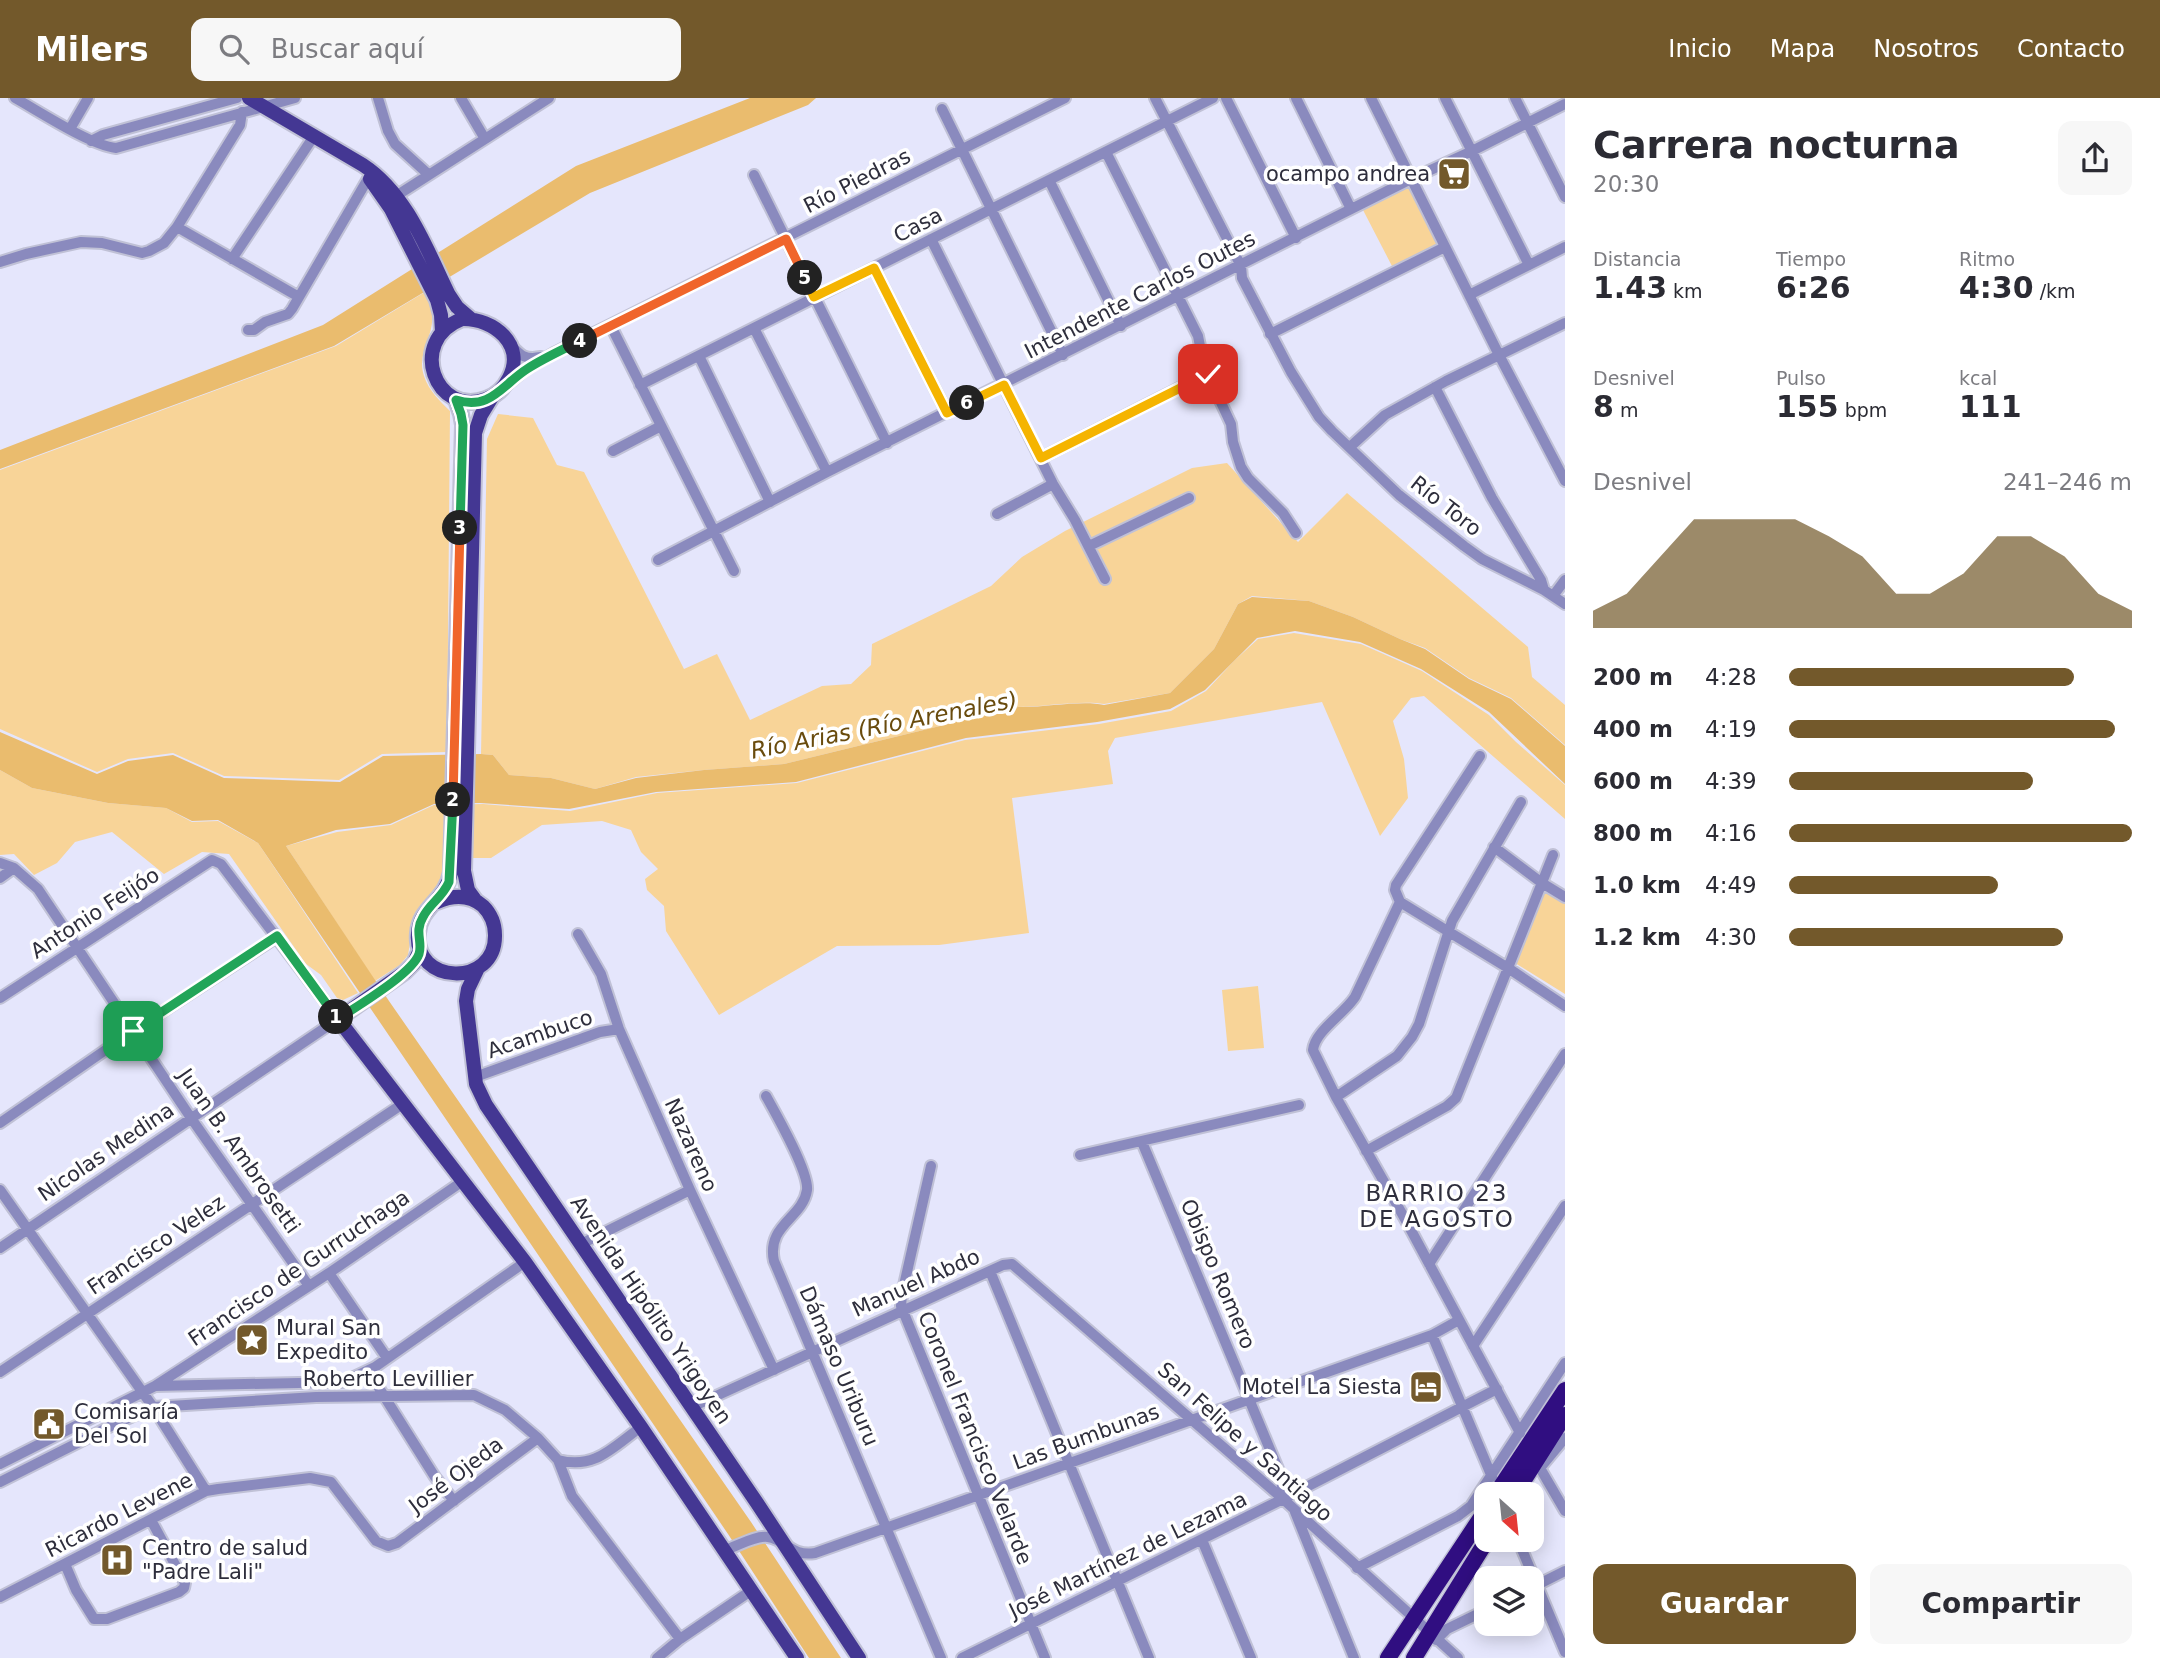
<!DOCTYPE html>
<html lang="es">
<head>
<meta charset="utf-8">
<style>
  :root { --surface:#fff; --page:#f7f7f7; --text:#2b2b33; --muted:#7c7c81; --accent:#73592b }
  body { margin:0; font-family:"DejaVu Sans",sans-serif; background:var(--page); color:var(--text); height:100vh; display:flex; flex-direction:column; font-size:26px; white-space:nowrap }
  * { box-sizing:border-box; margin:0 }
  p { font-size:23px; color:var(--muted) }
  .icon { flex:none; width:38px; height:38px; fill:none; stroke:currentColor; stroke-width:2; stroke-linecap:round; stroke-linejoin:round }
  .map { position:relative; flex:1; overflow:hidden }
  .sheet { display:flex; flex-direction:column; background:var(--surface); width:595px }
  .sheet>* { flex:none }
  .needle { width:46px; rotate:153deg }
  .fabs { position:absolute; left:1474px; top:1384px; display:grid; gap:14px }
  .fabs a { display:grid; place-items:center; width:70px; height:70px; border-radius:14px; background:var(--surface); box-shadow:0 4px 18px #0003; font-size:35px }
  .pin { position:absolute; display:grid; place-items:center; width:60px; height:60px; color:#fff; margin:-30px; border-radius:14px; box-shadow:0 4px 10px #0006 }
  .km { position:absolute; width:35px; height:35px; margin:-18px; border-radius:50%; background:#222; color:#fff; font-size:19px; line-height:35px; text-align:center }
  .round { display:grid; place-items:center; flex:none; width:74px; height:74px; border-radius:14px; background:var(--page) }
  .headline { display:flex; align-items:center; justify-content:space-between; height:119px; padding:0 28px }
  h1 { font-size:38px; font-weight:700; line-height:52px }
  .figures { display:grid; grid-template-columns:repeat(3,1fr); gap:10px; height:119px; padding:7px 28px }
  .figures div { display:grid; align-content:center }
  .figures b { font-size:30px; font-weight:700 }
  .figures small { font-size:19px; font-weight:400 }
  .figures p { font-size:19px }
  .chart { height:196px; padding:14px 28px }
  .chart p { display:flex; justify-content:space-between }
  .chart svg { width:100%; height:126px; margin-top:7px; fill:var(--accent); opacity:.7 }
  .cta { display:flex; gap:14px; margin-top:auto; padding:14px 28px }
  .cta a { flex:1; height:80px; border-radius:14px; background:var(--accent); color:#fff; font-size:28px; font-weight:700; line-height:80px; text-align:center }
  .cta a+a { background:var(--page); color:var(--text) }
  ul { padding:0 28px; list-style:none; font-size:23px }
  li { display:grid; grid-template-columns:112px 84px 1fr; align-items:center; height:52px }
  li i { height:18px; border-radius:9px; background:var(--accent) }
  header { display:flex; align-items:center; gap:42px; box-sizing:border-box; height:98px; padding:0 35px; background:var(--accent); color:#fff }
  header strong { font-size:33px }
  nav { display:flex; gap:38px; margin-inline-start:auto; font-size:24px }
  .search { width:490px; height:63px; background:var(--page); display:flex; align-items:center; gap:18px; box-sizing:border-box; padding:0 24px; border-radius:14px; color:var(--muted); font-size:26px }
  main { display:flex; flex:1; min-height:0 }
  .map>svg:first-child { display:block }
  .green { fill:#f8d498 }
  .water { fill:#eabc6e }
  .lines { fill:none; stroke-linecap:round; stroke-linejoin:round }
  .minor-casing { stroke:#c0c1d6; stroke-width:14 }
  .major-casing { stroke:#c0c1d6; stroke-width:18 }
  .highway-casing { stroke:#c0c1d6; stroke-width:19 }
  .minor { stroke:#8a8abe; stroke-width:10 }
  .major { stroke:#443793; stroke-width:14 }
  .highway { stroke:#300e81; stroke-width:16 }
  .split-1-casing { stroke:#fff; stroke-width:14 }
  .split-2-casing { stroke:#fff; stroke-width:14 }
  .split-3-casing { stroke:#fff; stroke-width:14 }
  .split-4-casing { stroke:#fff; stroke-width:14 }
  .split-5-casing { stroke:#fff; stroke-width:14 }
  .split-6-casing { stroke:#fff; stroke-width:14 }
  .split-7-casing { stroke:#fff; stroke-width:14 }
  .split-1 { stroke:#22a559; stroke-width:9 }
  .split-2 { stroke:#22a559; stroke-width:9 }
  .split-3 { stroke:#f0652b; stroke-width:9 }
  .split-4 { stroke:#22a559; stroke-width:9 }
  .split-5 { stroke:#f0652b; stroke-width:9 }
  .split-6 { stroke:#f5b400; stroke-width:9 }
  .split-7 { stroke:#f5b400; stroke-width:9 }
  .labels { text-anchor:middle; dominant-baseline:central; stroke-width:7; stroke-linejoin:round; paint-order:stroke }
  .poi-label { font-size:21px; fill:#2e2e3c; stroke:#fff; text-anchor:start }
  .street-label { font-size:21px; fill:#2e2e3c; stroke:#fff }
  .water-label { font-size:23px; font-style:italic; fill:#694b0d; stroke:#fff }
  .neighbourhood-label { font-size:23px; letter-spacing:2px; fill:#2e2e3c; stroke:#fff }
</style>
</head>
<body>
<header>
<strong>Milers</strong>
<div class="search"><svg class="icon" aria-label="search" viewBox="0 0 24 24"><circle cx="10" cy="10" r="6"/><path d="M15 15l6 6"/></svg>Buscar aquí</div>
<nav><a>Inicio</a><a>Mapa</a><a>Nosotros</a><a>Contacto</a></nav>
</header>
<main>
<div class="map">
<svg width="1565" height="1560" viewBox="0 0 1565 1560">
  <rect width="100%" height="100%" fill="#e5e6fc"/>
  <path class="green" d="M 1409,89 L 1439,147 L 1393,170 L 1363,112 Z
    M 425,194 C 446,233 414,247 424,278 C 429,293 440,303 450,313 L 447,654 L 382,656 L 339,682 L 224,678 L 173,655 L 128,661 L 97,674 L 0,631 L 0,372 L 336,248 Z
    M 498,316 L 533,320 L 557,367 L 584,374 L 684,571 L 717,556 L 750,622 L 822,588 L 851,586 L 871,567 L 872,546 L 991,488 L 1022,459 L 1065,433 L 1192,370 L 1227,365 L 1298,444 L 1347,395 L 1528,549 L 1532,579 L 1565,607 L 1565,647 L 1511,600 L 1469,580 L 1425,550 L 1400,541 L 1353,519 L 1309,503 L 1252,498 L 1238,506 L 1214,551 L 1170,595 L 1104,606 C 1081,602 1043,609 1018,609 L 784,666 L 704,672 L 636,679 L 595,691 L 551,680 L 509,677 L 493,657 L 481,656 L 487,341 Z
    M 1294,535 L 1361,546 L 1422,573 L 1489,617 L 1516,644 L 1565,687 L 1565,721 L 1424,598 L 1411,600 L 1393,623 L 1404,661 L 1408,700 L 1380,738 L 1322,604 L 1115,640 L 1108,653 L 1113,686 L 1012,700 L 1029,835 L 939,847 L 837,848 L 719,917 L 666,833 L 664,808 L 647,792 L 645,781 L 658,771 L 641,754 L 631,732 L 602,723 L 542,727 L 491,760 L 444,760 L 442,782 L 439,791 L 415,815 L 408,857 L 400,867 L 375,883 L 286,748 L 337,734 L 391,727 L 434,707 L 483,706 L 570,713 L 657,695 L 797,685 L 965,642 L 1099,626 L 1171,613 L 1206,593 L 1234,563 L 1258,541 Z
    M 0,672 L 32,690 L 108,705 L 166,710 L 192,724 L 218,723 L 258,745 L 358,895 L 343,902 L 337,900 L 321,877 L 306,866 L 229,756 L 202,754 L 164,776 L 112,734 L 75,744 L 57,765 L 34,777 L 14,756 L 0,757 Z
    M 1545,790 L 1565,803 L 1565,896 L 1515,865 Z
    M 1258,888 L 1264,950 L 1228,953 L 1222,892 Z"/>
  <path class="water" d="M 750,0 L 816,0 L 808,7 L 590,95 L 334,248 L 0,371 L 0,352 L 323,227 L 576,68 Z
    M 1252,499 L 1309,503 L 1353,519 L 1400,541 L 1425,551 L 1469,581 L 1511,601 L 1565,648 L 1565,686 L 1489,614 L 1421,571 L 1360,544 L 1295,533 L 1257,540 L 1205,592 L 1170,611 L 1097,624 L 966,640 L 796,684 L 656,694 L 569,711 L 480,705 L 434,706 L 390,726 L 336,732 L 286,748 L 389,903 L 751,1424 L 841,1560 L 809,1560 L 728,1436 L 258,745 L 218,722 L 192,723 L 166,710 L 108,705 L 32,690 L 0,672 L 0,634 L 97,676 L 128,663 L 173,657 L 224,680 L 340,684 L 383,658 L 481,656 L 493,657 L 509,677 L 551,680 L 595,691 L 636,680 L 704,672 L 784,666 L 1018,609 C 1044,610 1081,602 1104,607 L 1170,595 L 1214,551 L 1238,506 Z"/>
  <g class="lines">
    <defs>
      <path id="minor" d="M 15,0 C 40,14 90,47 116,50 L 295,0
        M 378,0 L 388,33 L 395,46 L 428,76
        M 461,0 L 485,41
        M 1155,0 L 1241,168 L 1242,180 L 1291,274 L 1319,319 L 1332,333 L 1399,397 L 1464,448 L 1482,461 L 1544,492 L 1565,506
        M 1226,0 L 1296,140
        M 1296,0 L 1351,111
        M 1371,0 L 1499,257 L 1565,383
        M 1445,0 L 1529,167
        M 1515,0 L 1565,99
        M 942,11 L 1063,257
        M 70,31 L 88,0
        M 91,43 L 103,37 L 237,0
        M 1106,54 L 1198,238 L 1204,268 L 1231,326 L 1233,344 L 1241,369 L 1248,380 L 1283,415 L 1296,435
        M 754,77 L 887,345
        M 1049,82 L 1121,228
        M 396,98 L 549,0
        M 177,129 L 299,199
        M 931,141 L 1053,386 L 1075,422 L 1105,481
        M 232,161 L 314,38
        M 0,164 L 26,156 L 81,144 L 102,145 L 142,155 L 149,153 L 164,145 L 177,129 L 240,27 L 242,14
        M 874,170 L 947,315
        M 1469,197 L 1565,149
        M 611,228 L 734,473
        M 754,230 L 827,374
        M 248,232 L 254,232 L 265,224 L 288,216 L 292,211 L 369,79
        M 1270,236 L 1445,149
        M 511,247 C 521,258 525,262 541,259
        M 699,258 L 770,404
        M 508,286 L 526,271 L 554,255 L 1065,0
        M 640,287 L 1213,0
        M 1435,289 L 1492,400 L 1541,482 L 1544,492
        M 1350,349 L 1385,317 L 1446,283 L 1565,225
        M 613,353 L 661,328
        M 1041,360 L 1207,276
        M 997,416 L 1053,386
        M 1089,448 L 1189,400
        M 658,462 L 827,374 L 1411,81 L 1472,53 L 1565,6
        M 1553,498 L 1565,482
        M 1480,658 L 1396,787 L 1395,792 L 1400,804 L 1355,899 C 1344,916 1315,933 1313,952 L 1336,999 L 1405,1121 L 1520,1335
        M 1494,749 L 1542,785 L 1565,799
        M 0,765 L 14,770 L 38,791 L 191,1020 L 309,1188
        M 0,780 L 14,770
        M 1400,804 L 1508,870 L 1565,908
        M 578,836 L 601,876 L 619,931 L 690,1092 L 774,1272
        M 0,900 L 212,762 L 221,766 L 338,921 L 0,1150
        M 475,979 L 600,934 L 619,931
        M 766,998 C 776,1016 809,1074 807,1092 C 803,1120 766,1127 774,1163 L 941,1560
        M 1336,999 L 1397,958 L 1412,939 L 1419,926 L 1452,823 L 1521,704
        M 0,1025 L 133,933 L 277,839
        M 1142,1044 L 1281,1378 L 1283,1401
        M 1366,1053 L 1447,1008 L 1456,1000 L 1553,757
        M 1080,1057 L 1299,1007
        M 931,1068 L 902,1196 L 901,1208 L 1045,1560
        M 0,1092 L 153,1309 L 206,1393
        M 581,1146 L 690,1092
        M 1429,1166 L 1565,956
        M 990,1173 L 1149,1560
        M 329,1175 L 387,1260
        M 1432,1237 L 1492,1379
        M 1473,1248 L 1565,1108
        M 375,1269 L 373,1276 L 379,1290 L 435,1379 L 454,1403
        M 0,1274 L 404,1005
        M 155,1288 L 343,1284 L 375,1269 L 525,1164
        M 692,1309 L 1003,1167 L 1012,1166 L 1283,1401 L 1458,1560
        M 1565,1340 L 1540,1370 L 1565,1413
        M 558,1362 C 595,1372 613,1349 641,1329
        M 0,1366 L 155,1288 L 329,1175 L 463,1083
        M 0,1384 L 115,1326 L 153,1309 L 316,1299 L 474,1297 L 505,1312 L 538,1340 L 558,1362 L 572,1398 L 680,1541
        M 1295,1414 L 1354,1560
        M 1202,1442 L 1251,1560
        M 1518,1442 L 1565,1554
        M 725,1452 C 738,1448 756,1437 768,1439 C 787,1442 791,1459 815,1455 L 1432,1237 L 1459,1222
        M 65,1466 L 76,1492 L 94,1521 L 107,1521 L 179,1494 L 184,1490 L 185,1485 L 151,1422
        M 1357,1470 L 1458,1418 L 1471,1408 L 1565,1265
        M 1531,1490 L 1565,1473
        M 0,1499 L 206,1393 L 218,1391 L 310,1380 L 331,1384 L 376,1443 L 388,1448 L 397,1445 L 538,1340
        M 1436,1542 L 1447,1531 L 1486,1512
        M 657,1560 L 680,1541 L 752,1492
        M 962,1560 L 1283,1401 L 1497,1291"/>
      <path id="major" d="M 249,0 L 363,67 C 407,96 427,152 449,197 L 457,209 L 471,221
        M 370,81 L 391,111 L 437,202 L 441,217 L 442,234
        M 462,221 C 494,220 526,247 509,280 C 504,290 497,297 486,301 C 436,320 406,243 462,221 Z
        M 476,803 L 468,792 L 464,773 L 475,335 L 481,317 L 492,299
        M 437,804 C 453,797 469,796 483,808 C 491,816 495,826 495,837 C 496,890 413,887 418,835 C 420,808 446,803 451,774 L 463,327 L 461,316 L 456,302
        M 420,852 L 414,865 L 405,874 L 338,921 L 525,1164 L 641,1329 L 797,1560
        M 478,870 L 468,891 L 466,903 L 476,986 L 486,1007 L 757,1405 L 859,1560"/>
      <path id="highway" d="M 1496,1396 L 1565,1292
        M 1515,1396 L 1565,1317
        M 1388,1560 L 1486,1412
        M 1414,1560 L 1487,1442"/>
    </defs>
    <use href="#minor" class="minor-casing"/>
    <use href="#major" class="major-casing"/>
    <use href="#highway" class="highway-casing"/>
    <use href="#minor" class="minor"/>
    <use href="#major" class="major"/>
    <use href="#highway" class="highway"/>
  </g>
  <g class="lines">
    <defs>
      <path id="split-1" d="M 133,933 L 277,838 L 336,919"/>
      <path id="split-2" d="M 336,919 L 338,921 C 357,908 412,876 419,856 C 423,844 414,834 423,819 C 430,805 442,800 449,784 L 453,702"/>
      <path id="split-3" d="M 453,702 L 460,430"/>
      <path id="split-4" d="M 460,430 L 463,327 L 461,316 L 456,302 C 490,313 502,287 527,271 C 544,260 562,252 580,243"/>
      <path id="split-5" d="M 580,243 L 786,141 L 805,180"/>
      <path id="split-6" d="M 805,180 L 814,199 L 874,170 L 947,315 L 967,305"/>
      <path id="split-7" d="M 967,305 L 1004,287 L 1041,360 L 1208,276"/>
    </defs>
    <use href="#split-1" class="split-1-casing"/>
    <use href="#split-2" class="split-2-casing"/>
    <use href="#split-3" class="split-3-casing"/>
    <use href="#split-4" class="split-4-casing"/>
    <use href="#split-5" class="split-5-casing"/>
    <use href="#split-6" class="split-6-casing"/>
    <use href="#split-7" class="split-7-casing"/>
    <use href="#split-1" class="split-1"/>
    <use href="#split-2" class="split-2"/>
    <use href="#split-3" class="split-3"/>
    <use href="#split-4" class="split-4"/>
    <use href="#split-5" class="split-5"/>
    <use href="#split-6" class="split-6"/>
    <use href="#split-7" class="split-7"/>
  </g>
  <defs>
    <symbol id="supermarket-square" viewBox="-11 -11 22 22"><rect x="-9" y="-9" width="18" height="18" rx="4" fill="#73592b" stroke="#fff"/><path d="M-6-5.5h2.5l.6 2H6L4.5 2H-2.5L-4.4-4H-6ZM-1.5 3.2a1.3 1.3 0 1 0 .1 0ZM3 3.2a1.3 1.3 0 1 0 .1 0Z" fill="#fff"/></symbol>
    <symbol id="sight-square" viewBox="-11 -11 22 22"><rect x="-9" y="-9" width="18" height="18" rx="4" fill="#73592b" stroke="#fff"/><path d="M0-6L1.8-2.2L6-1.7L2.9 1.2L3.7 5.4L0 3.3L-3.7 5.4L-2.9 1.2L-6-1.7L-1.8-2.2Z" fill="#fff"/></symbol>
    <symbol id="hotel-square" viewBox="-11 -11 22 22"><rect x="-9" y="-9" width="18" height="18" rx="4" fill="#73592b" stroke="#fff"/><path d="M-6-4.5h1.5V1H6V5H4.5V3h-9V5H-6ZM-4 0a1.8 1.8 0 1 1 3.6 0ZM.5 0V-2.5h3Q6-2.5 6 0Z" fill="#fff"/></symbol>
    <symbol id="civic-square" viewBox="-11 -11 22 22"><rect x="-9" y="-9" width="18" height="18" rx="4" fill="#73592b" stroke="#fff"/><path d="M-.6-6.5H3V-4.5H.6V-3L4-1V1h2V6H-6V1h2V-1L-.6-3ZM-1.2 2.5V6h2.4V2.5Z" fill="#fff"/></symbol>
    <symbol id="hospital-square" viewBox="-11 -11 22 22"><rect x="-9" y="-9" width="18" height="18" rx="4" fill="#73592b" stroke="#fff"/><path d="M-5-5h3v3.5h4V-5h3V5h-3V1.5h-4V5h-3Z" fill="#fff"/></symbol>
  </defs>
  <g fill-rule="evenodd">
    <use href="#supermarket-square" x="1435" y="57" width="38" height="38"/>
    <use href="#sight-square" x="233" y="1223" width="38" height="38"/>
    <use href="#hotel-square" x="1407" y="1270" width="38" height="38"/>
    <use href="#civic-square" x="30" y="1307" width="38" height="38"/>
    <use href="#hospital-square" x="98" y="1443" width="38" height="38"/>
  </g>
  <g class="labels">
    <g class="poi-label">
      <text x="1430" y="76" text-anchor="end">ocampo andrea</text>
      <text x="276" y="1230">Mural San<tspan x="276" dy="24">Expedito</tspan></text>
      <text x="1402" y="1289" text-anchor="end">Motel La Siesta</text>
      <text x="74" y="1314">Comisaría<tspan x="74" dy="24">Del Sol</tspan></text>
      <text x="142" y="1450">Centro de salud<tspan x="142" dy="24">"Padre Lali"</tspan></text>
    </g>
    <g class="street-label">
      <text transform="translate(857 83) rotate(-27)">Río Piedras</text>
      <text transform="translate(918 127) rotate(-27)">Casa</text>
      <text transform="translate(1140 197) rotate(-27)">Intendente Carlos Outes</text>
      <text transform="translate(1446 408) rotate(38)">Río Toro</text>
      <text transform="translate(95 815) rotate(-33)">Antonio Feijóo</text>
      <text transform="translate(540 936) rotate(-19)">Acambuco</text>
      <text transform="translate(691 1047) rotate(66)">Nazareno</text>
      <text transform="translate(239 1053) rotate(55)">Juan B. Ambrosetti</text>
      <text transform="translate(106 1054) rotate(-34)">Nicolas Medina</text>
      <text transform="translate(156 1147) rotate(-34)">Francisco Velez</text>
      <text transform="translate(299 1170) rotate(-34)">Francisco de Gurruchaga</text>
      <text transform="translate(1218 1176) rotate(67)">Obispo Romero</text>
      <text transform="translate(916 1185) rotate(-24)">Manuel Abdo</text>
      <text transform="translate(651 1212) rotate(56)">Avenida Hipólito Yrigoyen</text>
      <text transform="translate(839 1268) rotate(67)">Dámaso Uriburu</text>
      <text x="388" y="1281">Roberto Levillier</text>
      <text transform="translate(1086 1339) rotate(-20)">Las Bumbunas</text>
      <text transform="translate(975 1340) rotate(68)">Coronel Francisco Velarde</text>
      <text transform="translate(1245 1344) rotate(42)">San Felipe y Santiago</text>
      <text transform="translate(456 1377) rotate(-37)">José Ojeda</text>
      <text transform="translate(119 1417) rotate(-27)">Ricardo Levene</text>
      <text transform="translate(1128 1457) rotate(-26)">José Martínez de Lezama</text>
    </g>
    <g class="water-label">
      <text transform="translate(884 627) rotate(-11)">Río Arias (Río Arenales)</text>
    </g>
    <g class="neighbourhood-label">
      <text x="1437" y="1095">BARRIO 23<tspan x="1437" dy="26">DE AGOSTO</tspan></text>
    </g>
  </g>
</svg>
<div class="fabs">
<a><svg class="needle" viewBox="-14 -14 28 28"><path d="M0-13l5 13h-10z" fill="#e53935"/><path d="M0 13l5-13h-10z" fill="#7c7c81"/></svg></a>
<a><svg class="icon" aria-label="layers" viewBox="0 0 24 24"><path d="M12 4l9 5-9 5-9-5zM3 14l9 5 9-5"/></svg></a>
</div>
<div class="pin" style="left:133px;top:933px;background:#1e9e55"><svg class="icon" aria-label="arrive" viewBox="0 0 24 24"><path d="M6 21V4h12l-3 4 3 4H6"/></svg></div>
<div class="pin" style="left:1208px;top:276px;background:#d93025"><svg class="icon" aria-label="check" viewBox="0 0 24 24"><path d="M5 12l5 5 9-10"/></svg></div>
<b class="km" style="left:336px;top:919px">1</b>
<b class="km" style="left:453px;top:702px">2</b>
<b class="km" style="left:460px;top:430px">3</b>
<b class="km" style="left:580px;top:243px">4</b>
<b class="km" style="left:805px;top:180px">5</b>
<b class="km" style="left:967px;top:305px">6</b>
</div>
<section class="sheet">
<div class="headline"><div><h1>Carrera nocturna</h1><p>20:30</p></div><a class="round"><svg class="icon" aria-label="share" viewBox="0 0 24 24"><path d="M12 15V3M7 8l5-5 5 5M5 13v7h14v-7"/></svg></a></div>
<div class="figures">
<div><p>Distancia</p><b>1.43<small> km</small></b></div>
<div><p>Tiempo</p><b>6:26</b></div>
<div><p>Ritmo</p><b>4:30<small> /km</small></b></div>
</div>
<div class="figures">
<div><p>Desnivel</p><b>8<small> m</small></b></div>
<div><p>Pulso</p><b>155<small> bpm</small></b></div>
<div><p>kcal</p><b>111</b></div>
</div>
<div class="chart"><p><span>Desnivel</span>241–246 m</p>
<svg viewBox="0 0 160 44" preserveAspectRatio="none"><path d="M0 44V38L10 32L20 19L30 6L40 6L50 6L60 6L70 12L80 19L90 32L100 32L110 25L120 12L130 12L140 19L150 32L160 38V44z"/></svg>
</div>
<ul>
<li><b>200 m</b>4:28<i style="width:83%"></i></li>
<li><b>400 m</b>4:19<i style="width:95%"></i></li>
<li><b>600 m</b>4:39<i style="width:71%"></i></li>
<li><b>800 m</b>4:16<i style="width:100%"></i></li>
<li><b>1.0 km</b>4:49<i style="width:61%"></i></li>
<li><b>1.2 km</b>4:30<i style="width:80%"></i></li>
</ul>
<div class="cta"><a>Guardar</a><a>Compartir</a></div>
</section>
</main>
</body>
</html>
